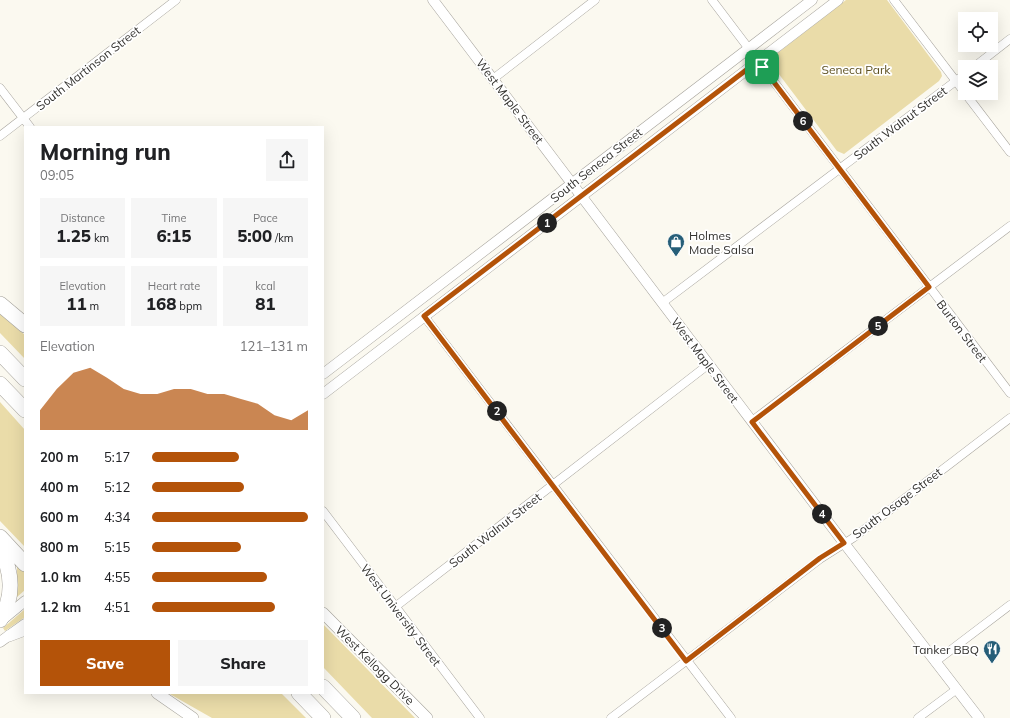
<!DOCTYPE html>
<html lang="en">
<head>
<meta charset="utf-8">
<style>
  :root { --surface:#fff; --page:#f6f6f6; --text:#202124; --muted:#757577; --accent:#b45309 }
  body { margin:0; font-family:Mulish,sans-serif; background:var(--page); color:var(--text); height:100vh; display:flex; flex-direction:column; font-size:15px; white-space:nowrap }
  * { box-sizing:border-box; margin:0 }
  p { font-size:13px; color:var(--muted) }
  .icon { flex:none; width:22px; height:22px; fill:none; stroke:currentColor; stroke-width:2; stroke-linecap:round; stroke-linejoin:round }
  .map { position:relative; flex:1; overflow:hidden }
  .details { position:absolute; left:24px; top:126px; width:300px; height:568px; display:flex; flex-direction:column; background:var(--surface); border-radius:0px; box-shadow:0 4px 16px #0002 }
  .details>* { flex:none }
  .fabs { position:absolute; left:958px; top:12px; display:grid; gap:8px }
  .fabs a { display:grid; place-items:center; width:40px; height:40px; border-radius:0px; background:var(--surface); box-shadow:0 4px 16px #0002; font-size:20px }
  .pin { position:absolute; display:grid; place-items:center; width:34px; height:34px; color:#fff; margin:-17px; border-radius:8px; box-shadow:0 2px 6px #0006 }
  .km { position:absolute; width:20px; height:20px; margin:-10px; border-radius:50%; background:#222; color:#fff; font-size:11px; line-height:20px; text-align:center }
  .round { display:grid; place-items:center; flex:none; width:42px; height:42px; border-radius:0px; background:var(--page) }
  .overview { display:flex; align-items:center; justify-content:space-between; height:68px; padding:0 16px }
  h1 { font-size:22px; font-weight:800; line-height:30px }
  .stats { display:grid; grid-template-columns:repeat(3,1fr); gap:6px; height:68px; padding:4px 16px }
  .stats div { display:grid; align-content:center; border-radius:0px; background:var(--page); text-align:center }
  .stats b { font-size:17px; font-weight:800 }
  .stats small { font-size:11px; font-weight:400 }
  .stats p { font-size:11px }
  .chart { height:112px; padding:8px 16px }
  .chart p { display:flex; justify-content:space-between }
  .chart svg { width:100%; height:72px; margin-top:4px; fill:var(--accent); opacity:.7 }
  .button { display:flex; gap:8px; margin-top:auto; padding:8px 16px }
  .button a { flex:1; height:46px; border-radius:0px; background:var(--accent); color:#fff; font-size:16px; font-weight:800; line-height:46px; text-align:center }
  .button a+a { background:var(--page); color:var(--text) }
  ul { padding:0 16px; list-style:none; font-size:13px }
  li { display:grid; grid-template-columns:64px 48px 1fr; align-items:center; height:30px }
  li i { height:10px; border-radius:5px; background:var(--accent) }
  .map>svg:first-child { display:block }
  .green { fill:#eadca9 }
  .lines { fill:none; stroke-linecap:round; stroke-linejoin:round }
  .minor-casing { stroke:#a6a39c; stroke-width:9 }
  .tertiary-casing { stroke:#a6a39c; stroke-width:11 }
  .secondary-casing { stroke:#a6a39c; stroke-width:12 }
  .motorway-casing { stroke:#a6a39c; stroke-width:16 }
  .minor { stroke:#fff; stroke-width:8 }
  .tertiary { stroke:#fff; stroke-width:10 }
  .secondary { stroke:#fff; stroke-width:11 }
  .motorway { stroke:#fff; stroke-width:15 }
  .route-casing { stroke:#fff; stroke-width:8 }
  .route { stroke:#b45309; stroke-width:5 }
  .labels { text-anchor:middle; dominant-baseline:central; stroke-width:3.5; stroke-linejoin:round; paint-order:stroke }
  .street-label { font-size:12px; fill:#33322f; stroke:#fff }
  .park-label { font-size:12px; fill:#5e5121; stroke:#fff }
  .poi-label { font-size:12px; fill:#33322f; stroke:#fff; text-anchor:start }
</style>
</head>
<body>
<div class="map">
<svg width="1010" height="718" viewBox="0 0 1010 718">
  <rect width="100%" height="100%" fill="#fbf9f0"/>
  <path class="green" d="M 846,0 L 887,0 L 941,72 L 942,76 L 939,81 L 844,154 L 837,151 L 775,69 L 772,60 L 775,55 Z
    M 0,314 L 25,335 L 25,359 L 0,333 Z
    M 0,402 L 25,430 L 25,547 L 0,521 Z
    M 17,565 L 25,572 L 25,590 L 17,597 Z
    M 25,609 L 25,617 L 5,631 L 3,628 Z
    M 323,624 L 415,718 L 372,718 L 323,667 Z
    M 168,693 L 281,693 L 306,718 L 212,718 Z"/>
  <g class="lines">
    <defs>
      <path id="minor" d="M 712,0 L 1010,393
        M 894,0 L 1010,152
        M 974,67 L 1010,39
        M 493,79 L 595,0
        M 0,88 L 30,127
        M 0,136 L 176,0
        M 662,303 L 965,74
        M 424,316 L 731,718
        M 752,421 L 1010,226
        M 323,511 L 480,718
        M 395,607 L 709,364
        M 935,662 L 1010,605
        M 611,718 L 820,559 L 853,538 L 1010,418
        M 918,718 L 957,689"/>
      <path id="tertiary" d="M 433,0 L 844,543 L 979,718
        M 323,374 L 812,0
        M 323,394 L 838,0
        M 2,620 L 25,601
        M 0,642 L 25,624"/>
      <path id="secondary" d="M 323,613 L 427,718
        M 9,636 L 25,630
        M 157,693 L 193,718"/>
      <path id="motorway" d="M 0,304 L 25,325
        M 0,353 L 25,379
        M 0,384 L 25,410
        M 0,537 L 25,564
        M 0,549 C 13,572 14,598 0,620
        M 323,687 L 353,718
        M 299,693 L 323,718"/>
    </defs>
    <use href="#minor" class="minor-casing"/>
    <use href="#tertiary" class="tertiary-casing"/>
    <use href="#secondary" class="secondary-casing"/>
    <use href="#motorway" class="motorway-casing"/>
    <use href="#minor" class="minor"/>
    <use href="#tertiary" class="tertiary"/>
    <use href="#secondary" class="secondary"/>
    <use href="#motorway" class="motorway"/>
  </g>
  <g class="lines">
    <defs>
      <path id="route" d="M 758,61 L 929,287 L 752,422 L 844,543 L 820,558 L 686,661 L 424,316 Z"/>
    </defs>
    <use href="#route" class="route-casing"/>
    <use href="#route" class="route"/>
  </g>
  <defs>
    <symbol id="shop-pin" viewBox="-11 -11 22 30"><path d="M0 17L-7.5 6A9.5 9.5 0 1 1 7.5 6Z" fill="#265e78" stroke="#fff"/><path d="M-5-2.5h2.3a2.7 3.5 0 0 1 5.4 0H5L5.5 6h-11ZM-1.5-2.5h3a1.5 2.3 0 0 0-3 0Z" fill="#fff"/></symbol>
    <symbol id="restaurant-pin" viewBox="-11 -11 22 30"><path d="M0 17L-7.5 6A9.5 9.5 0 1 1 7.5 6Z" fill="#265e78" stroke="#fff"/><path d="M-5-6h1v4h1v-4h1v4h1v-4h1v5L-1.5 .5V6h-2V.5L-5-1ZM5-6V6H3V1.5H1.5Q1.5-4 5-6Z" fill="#fff"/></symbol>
  </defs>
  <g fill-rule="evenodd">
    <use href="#shop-pin" x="666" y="232" width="20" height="27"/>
    <use href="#restaurant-pin" x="982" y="639" width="20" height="27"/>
  </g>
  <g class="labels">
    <g class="street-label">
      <text transform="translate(88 68) rotate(-38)">South Martinson Street</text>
      <text transform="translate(510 101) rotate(53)">West Maple Street</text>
      <text transform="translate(900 123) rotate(-37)">South Walnut Street</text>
      <text transform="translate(596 165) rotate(-38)">South Seneca Street</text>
      <text transform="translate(962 331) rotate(53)">Burton Street</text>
      <text transform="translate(705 360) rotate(53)">West Maple Street</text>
      <text transform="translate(897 503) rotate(-37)">South Osage Street</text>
      <text transform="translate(495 530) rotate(-38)">South Walnut Street</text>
      <text transform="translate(401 615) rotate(53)">West University Street</text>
      <text transform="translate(375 665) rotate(45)">West Kellogg Drive</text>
    </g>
    <g class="park-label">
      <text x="856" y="69">Seneca Park</text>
    </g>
    <g class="poi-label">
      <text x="689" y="235">Holmes<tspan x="689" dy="14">Made Salsa</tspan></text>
      <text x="979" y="649" text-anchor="end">Tanker BBQ</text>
    </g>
  </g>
</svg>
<div class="fabs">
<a><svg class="icon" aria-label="locate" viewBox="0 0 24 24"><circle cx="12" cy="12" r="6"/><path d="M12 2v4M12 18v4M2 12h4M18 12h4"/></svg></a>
<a><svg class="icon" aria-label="layers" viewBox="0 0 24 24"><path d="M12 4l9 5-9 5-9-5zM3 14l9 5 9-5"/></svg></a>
</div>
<div class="pin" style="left:762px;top:67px;background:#1e9e55"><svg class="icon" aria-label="arrive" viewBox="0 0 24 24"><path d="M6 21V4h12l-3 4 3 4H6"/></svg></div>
<b class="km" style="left:547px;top:223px">1</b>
<b class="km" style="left:497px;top:411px">2</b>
<b class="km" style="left:662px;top:628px">3</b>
<b class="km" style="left:822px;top:514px">4</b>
<b class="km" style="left:878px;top:326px">5</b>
<b class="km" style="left:803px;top:121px">6</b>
<section class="details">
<div class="overview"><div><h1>Morning run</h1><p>09:05</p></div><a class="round"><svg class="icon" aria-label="share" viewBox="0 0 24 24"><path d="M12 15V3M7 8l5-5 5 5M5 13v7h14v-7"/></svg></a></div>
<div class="stats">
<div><p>Distance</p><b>1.25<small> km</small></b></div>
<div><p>Time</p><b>6:15</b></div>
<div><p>Pace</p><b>5:00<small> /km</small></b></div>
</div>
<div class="stats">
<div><p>Elevation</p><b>11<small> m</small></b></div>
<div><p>Heart rate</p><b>168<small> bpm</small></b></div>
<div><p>kcal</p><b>81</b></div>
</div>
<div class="chart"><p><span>Elevation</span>121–131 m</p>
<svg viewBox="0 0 160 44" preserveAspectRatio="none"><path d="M0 44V32L10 19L20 9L30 6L40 12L50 19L60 22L70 22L80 19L90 19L100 22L110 22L120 25L130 28L140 35L150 38L160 32V44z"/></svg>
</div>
<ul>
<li><b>200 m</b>5:17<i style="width:56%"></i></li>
<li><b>400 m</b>5:12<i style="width:59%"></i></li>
<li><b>600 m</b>4:34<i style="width:100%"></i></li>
<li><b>800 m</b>5:15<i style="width:57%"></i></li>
<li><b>1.0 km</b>4:55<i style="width:74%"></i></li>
<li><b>1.2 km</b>4:51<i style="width:79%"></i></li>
</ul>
<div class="button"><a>Save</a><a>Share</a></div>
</section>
</div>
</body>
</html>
